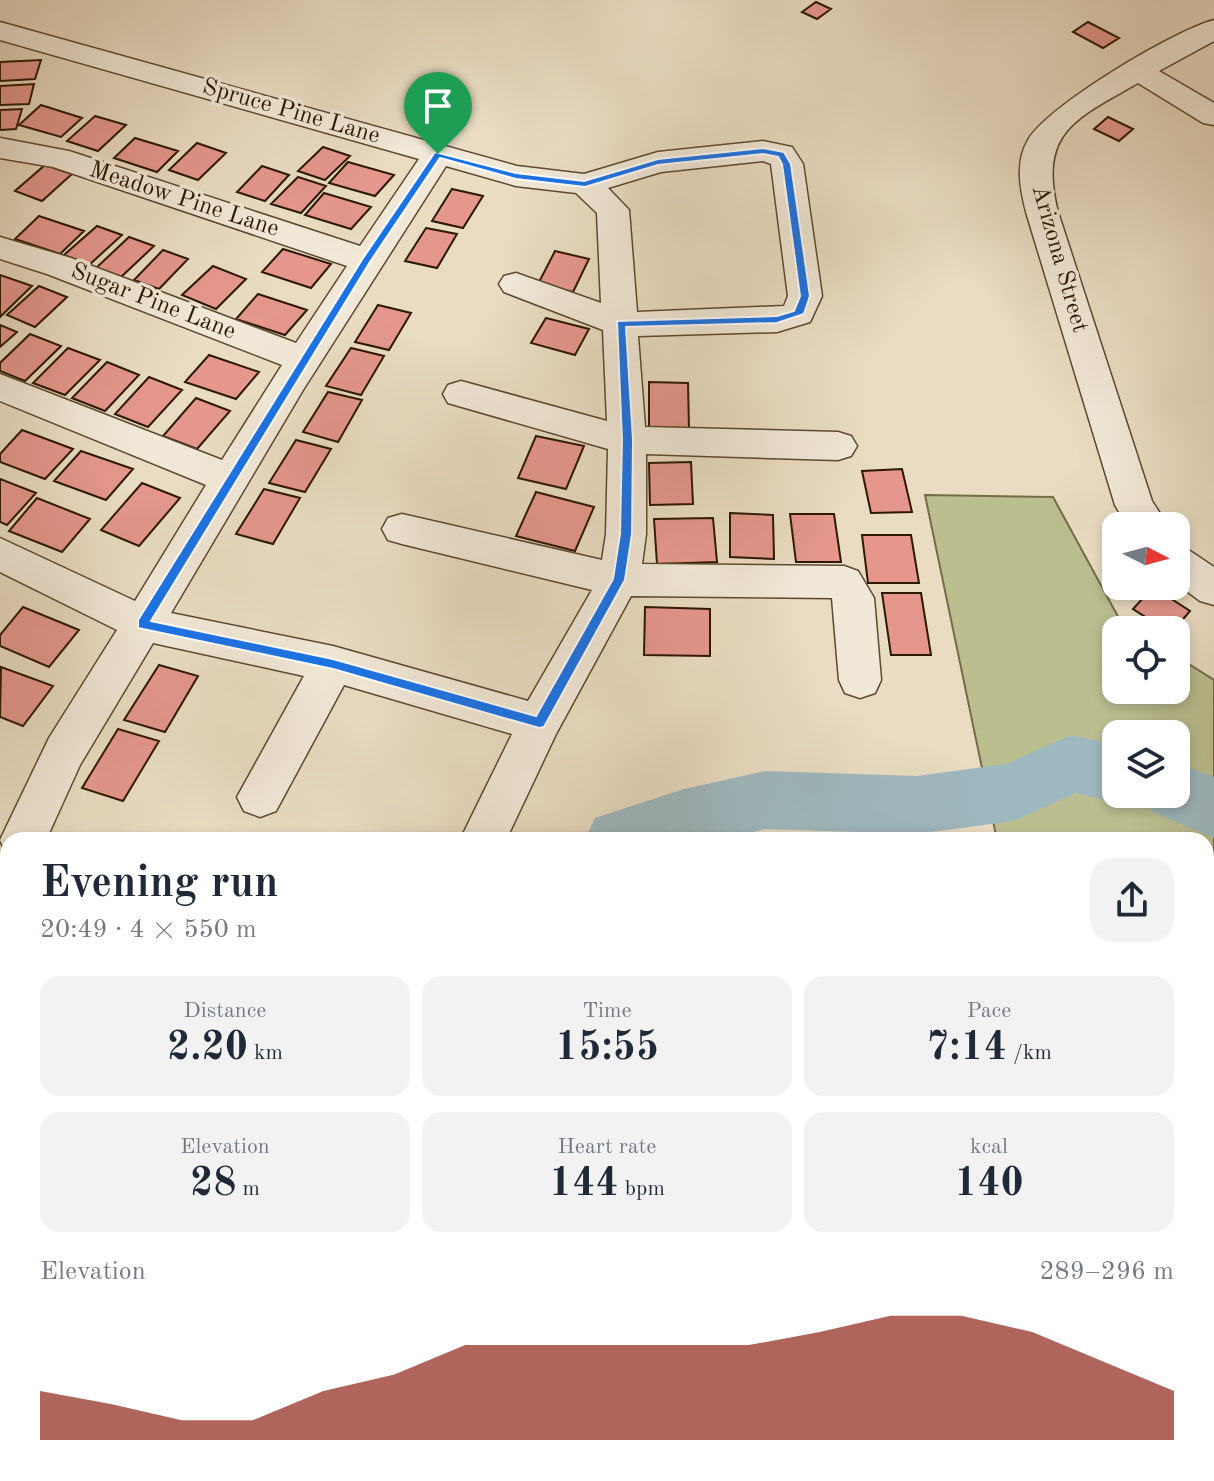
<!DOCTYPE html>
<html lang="en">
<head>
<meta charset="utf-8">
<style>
  :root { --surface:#fff; --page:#f2f2f3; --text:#1f2937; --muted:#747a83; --accent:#8f2418 }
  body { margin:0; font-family:"Old Standard TT",serif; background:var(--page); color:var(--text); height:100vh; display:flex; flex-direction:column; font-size:30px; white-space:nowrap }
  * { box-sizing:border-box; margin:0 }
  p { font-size:26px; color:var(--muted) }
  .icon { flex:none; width:44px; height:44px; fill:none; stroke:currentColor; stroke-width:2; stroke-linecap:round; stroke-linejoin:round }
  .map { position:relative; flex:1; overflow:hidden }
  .panel { position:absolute; left:0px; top:832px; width:1214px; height:650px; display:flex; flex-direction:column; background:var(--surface); border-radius:24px 24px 0 0; box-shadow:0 4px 12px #0003 }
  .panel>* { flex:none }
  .needle { width:52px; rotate:96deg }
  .tools { position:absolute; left:1102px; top:512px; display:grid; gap:16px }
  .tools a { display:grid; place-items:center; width:88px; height:88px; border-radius:16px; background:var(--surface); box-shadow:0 4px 12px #0003; font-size:40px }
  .pin { position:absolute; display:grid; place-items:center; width:68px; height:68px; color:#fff; margin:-82px -34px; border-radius:50% 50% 50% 0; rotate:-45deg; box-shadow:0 0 8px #0007 }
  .pin .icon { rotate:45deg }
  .round { display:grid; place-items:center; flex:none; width:84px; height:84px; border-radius:24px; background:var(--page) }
  .head { display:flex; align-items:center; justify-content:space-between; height:136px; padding:0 40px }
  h1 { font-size:44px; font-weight:800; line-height:60px }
  .metrics { display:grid; grid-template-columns:repeat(3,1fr); gap:12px; height:136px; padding:8px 40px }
  .metrics div { display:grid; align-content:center; border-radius:20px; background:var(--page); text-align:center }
  .metrics b { font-size:40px; font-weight:800 }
  .metrics small { font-size:22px; font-weight:400 }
  .metrics p { font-size:22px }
  .chart { height:224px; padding:16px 40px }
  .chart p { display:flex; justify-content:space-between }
  .chart svg { width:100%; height:144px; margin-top:8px; fill:var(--accent); opacity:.7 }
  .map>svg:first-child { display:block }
  .green { fill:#bbbf90; stroke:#746c48; stroke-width:2; fill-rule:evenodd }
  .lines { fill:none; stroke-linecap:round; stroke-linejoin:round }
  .river { fill:#9eb8bf; fill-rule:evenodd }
  .building { fill:#e5978d; stroke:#2d1800; stroke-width:2 }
  .minor-casing { stroke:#5c4930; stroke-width:3 }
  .minor { fill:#f1e8d7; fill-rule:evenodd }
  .route { fill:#1a73e8; stroke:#fff; stroke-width:2; fill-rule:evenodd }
  .labels { text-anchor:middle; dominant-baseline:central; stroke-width:7; stroke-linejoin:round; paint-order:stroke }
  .far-street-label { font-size:24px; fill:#2d1800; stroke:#f1e8d7 }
</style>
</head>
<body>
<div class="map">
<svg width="1214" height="1481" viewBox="0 0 1214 1481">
  <rect width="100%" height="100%" fill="#e9dcc2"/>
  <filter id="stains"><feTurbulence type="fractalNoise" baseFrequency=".0025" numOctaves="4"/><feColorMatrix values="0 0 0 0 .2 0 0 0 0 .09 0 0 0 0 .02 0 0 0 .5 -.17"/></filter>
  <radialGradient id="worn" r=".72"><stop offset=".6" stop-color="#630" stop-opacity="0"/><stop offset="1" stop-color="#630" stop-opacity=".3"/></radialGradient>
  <path class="green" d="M 925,495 L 1053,497 L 1121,622 L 1135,630 L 1116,630 L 1116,690 L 1176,690 L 1176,656 L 1214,680 L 1214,878 L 1206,876 L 1206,840 L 997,840 ZM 1116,734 L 1176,734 L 1176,794 L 1116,794 Z"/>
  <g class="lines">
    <path class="river" d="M 1071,735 L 1116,745 L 1116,794 L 1139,794 L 1116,803 L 1076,793 L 1014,821 L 917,834 L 765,829 L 721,840 L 585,840 L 595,818 L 684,789 L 765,771 L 917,776 L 1006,764 Z
      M 1176,762 L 1214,777 L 1214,838 L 1153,812 L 1145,794 L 1176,794 Z"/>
  </g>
  <path class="building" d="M 816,2 L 831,9 L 817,19 L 802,12 Z
    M 1088,22 L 1119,38 L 1103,48 L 1073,32 Z
    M 41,60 L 35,79 L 0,81 L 0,62 Z
    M 34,84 L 29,104 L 0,105 L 0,86 Z
    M 41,105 L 82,118 L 61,137 L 19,125 Z
    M 22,109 L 16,129 L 0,130 L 0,110 Z
    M 95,116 L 126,125 L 98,151 L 67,141 Z
    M 1108,117 L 1133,129 L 1119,141 L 1094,129 Z
    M 135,138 L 178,151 L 157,172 L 114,158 Z
    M 197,143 L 226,153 L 198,180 L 169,170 Z
    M 323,147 L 350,156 L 325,180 L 298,171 Z
    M 348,162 L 394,175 L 375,196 L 329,183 Z
    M 45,165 L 72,174 L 42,201 L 15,191 Z
    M 262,166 L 289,175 L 265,201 L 237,192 Z
    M 298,177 L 326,186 L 301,213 L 271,204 Z
    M 452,189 L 483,196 L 463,228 L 432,221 Z
    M 324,193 L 371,207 L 351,229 L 305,215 Z
    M 39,216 L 84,231 L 60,254 L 15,239 Z
    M 97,226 L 122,235 L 89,265 L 64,255 Z
    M 426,228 L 457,234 L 437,268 L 405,261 Z
    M 129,237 L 154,246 L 121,277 L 96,268 Z
    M 283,249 L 331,264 L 311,288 L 262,272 Z
    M 163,250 L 188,259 L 159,289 L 134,280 Z
    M 555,251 L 589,259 L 573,292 L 538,284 Z
    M 213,266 L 246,279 L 216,309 L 182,295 Z
    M 0,275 L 32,286 L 0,317 Z
    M 39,286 L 67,297 L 35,327 L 7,315 Z
    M 258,294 L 307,310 L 285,335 L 236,319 Z
    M 378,305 L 411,313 L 389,350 L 355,342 Z
    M 546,318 L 589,329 L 575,355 L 531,343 Z
    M 0,325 L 17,332 L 0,347 Z
    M 30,334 L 61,346 L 25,381 L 0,371 L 0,363 Z
    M 68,348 L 100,360 L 65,395 L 33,383 Z
    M 351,348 L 384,356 L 361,395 L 326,386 Z
    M 209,355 L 259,372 L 236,399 L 185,382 Z
    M 107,362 L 139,375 L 105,411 L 72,398 Z
    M 149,377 L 182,390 L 148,427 L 115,414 Z
    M 649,382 L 688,383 L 689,429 L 649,428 Z
    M 328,392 L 362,400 L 338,442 L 303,432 Z
    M 196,398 L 230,411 L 197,449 L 163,436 Z
    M 22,430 L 73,449 L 45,479 L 0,462 L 0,454 Z
    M 536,436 L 584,446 L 566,489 L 518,478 Z
    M 296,440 L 331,449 L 305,492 L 269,483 Z
    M 81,451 L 133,469 L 106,500 L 54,481 Z
    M 691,462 L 693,504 L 650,505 L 649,463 Z
    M 902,469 L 912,512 L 871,513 L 862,471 Z
    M 0,479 L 36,493 L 7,525 L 0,522 Z
    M 142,483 L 180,498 L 139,546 L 101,530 Z
    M 264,489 L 300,498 L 273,544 L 236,534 Z
    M 536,492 L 594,507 L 575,551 L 516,536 Z
    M 37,498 L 90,519 L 62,552 L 9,531 Z
    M 730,513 L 773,515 L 774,559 L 730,557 Z
    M 790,514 L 834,514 L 841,562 L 796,562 Z
    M 713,518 L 717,562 L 657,564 L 654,519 Z
    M 862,535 L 911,535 L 919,583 L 868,583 Z
    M 1153,587 L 1190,611 L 1174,630 L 1166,630 L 1133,609 Z
    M 882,593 L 921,593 L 931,655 L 891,655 Z
    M 23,607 L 79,630 L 49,667 L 0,646 L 0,635 Z
    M 645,607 L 710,609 L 710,656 L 644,655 Z
    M 159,665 L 198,676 L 165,732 L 124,720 Z
    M 1,667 L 53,686 L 23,726 L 0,717 Z
    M 118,729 L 159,741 L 123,801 L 82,788 Z
    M 46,1474 L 98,1474 L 97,1481 L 44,1481 Z
    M 281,1474 L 335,1474 L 334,1481 L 280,1481 Z
    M 381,1474 L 438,1474 L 438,1481 L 380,1481 Z
    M 767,1474 L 819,1474 L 819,1481 L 767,1481 Z
    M 1064,1474 L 1111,1474 L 1112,1481 L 1065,1481 Z"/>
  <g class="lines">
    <defs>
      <path id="minor" d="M 1214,20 L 1214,41 L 1159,71 L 1214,103 L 1214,125 L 1203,123 L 1138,83 C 1075,119 1038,132 1058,212 L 1152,501 L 1168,526 L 1127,526 L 1115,505 L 1026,212 C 1020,188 1015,162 1028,140 C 1047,106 1175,30 1214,20 Z
        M 0,22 L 517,166 L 584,174 L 658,152 L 763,141 L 792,147 L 803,164 L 822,296 L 810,322 L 777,332 L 638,336 L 645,427 L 838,432 L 851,436 L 857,446 L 851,456 L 838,460 L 646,454 L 646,534 L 642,564 L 844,566 L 858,571 L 874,598 L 881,680 L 875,693 L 860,698 L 845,693 L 839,680 L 832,598 L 631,596 L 556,734 L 506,840 L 460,840 L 512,734 L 344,685 L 276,811 L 260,817 L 244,811 L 237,797 L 304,676 L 153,643 L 80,765 L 46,840 L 8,840 L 7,855 L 0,840 L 49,738 L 117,630 L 0,572 L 0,538 L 135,601 L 206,485 L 0,401 L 0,374 L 222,460 L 282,365 L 47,274 L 0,259 L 0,237 L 71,258 L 296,343 L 347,266 L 53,167 L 0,158 L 0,138 L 69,151 L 360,246 L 419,159 L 0,40 ZM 763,161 L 771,164 L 788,296 L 784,306 L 637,312 L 629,210 L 608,188 L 661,172 ZM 446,166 L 516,186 L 576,193 L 597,213 L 601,303 L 516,273 L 504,276 L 499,284 L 504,292 L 603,330 L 607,421 L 461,381 L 448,385 L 443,394 L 448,403 L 608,449 L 606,534 L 602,560 L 402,514 L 388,518 L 382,529 L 388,540 L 402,544 L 592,590 L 528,701 L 333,646 L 171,613 L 303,390 Z
        M 1176,546 L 1190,551 L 1214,567 L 1214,605 L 1200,601 L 1176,583 Z
        M 8,861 L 8,925 L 0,928 L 0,864 Z
        M 0,982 L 8,985 L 8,1036 L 0,1033 Z
        M 0,1058 L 8,1060 L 8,1112 L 0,1110 Z
        M 8,1357 L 8,1438 L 0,1441 L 0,1360 Z
        M 203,1474 L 263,1474 L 262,1481 L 202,1481 Z
        M 448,1474 L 508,1474 L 508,1481 L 448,1481 Z
        M 703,1474 L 763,1474 L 763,1481 L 703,1481 Z"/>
    </defs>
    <use href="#minor" class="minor-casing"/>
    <use href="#minor" class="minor"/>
  </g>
  <path class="route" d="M 763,148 L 784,152 L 791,164 L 810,296 L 804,314 L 777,323 L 626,327 L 633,440 L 632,534 L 625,580 L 544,727 L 539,728 L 333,669 L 138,628 L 138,620 L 363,258 L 435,152 L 516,173 L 584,181 L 658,159 ZM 763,154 L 778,157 L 782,164 L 800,296 L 794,311 L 777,316 L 617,321 L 622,440 L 620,534 L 613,579 L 536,716 L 333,659 L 151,621 L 370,262 L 440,158 L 516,179 L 585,187 L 658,165 Z"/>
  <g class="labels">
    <g class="far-street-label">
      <text transform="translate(291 112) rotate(16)">Spruce Pine Lane</text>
      <text transform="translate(184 200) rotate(18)">Meadow Pine Lane</text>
      <text transform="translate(1059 259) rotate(74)">Arizona Street</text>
      <text transform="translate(153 302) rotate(21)">Sugar Pine Lane</text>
    </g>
  </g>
  <rect width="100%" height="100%" filter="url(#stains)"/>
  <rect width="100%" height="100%" fill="url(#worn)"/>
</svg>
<div class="tools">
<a><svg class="needle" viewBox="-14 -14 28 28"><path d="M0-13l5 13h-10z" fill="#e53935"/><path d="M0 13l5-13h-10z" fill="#747a83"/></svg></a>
<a><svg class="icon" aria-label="locate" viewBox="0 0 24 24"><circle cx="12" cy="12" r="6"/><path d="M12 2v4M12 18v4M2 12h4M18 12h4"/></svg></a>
<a><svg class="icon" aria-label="layers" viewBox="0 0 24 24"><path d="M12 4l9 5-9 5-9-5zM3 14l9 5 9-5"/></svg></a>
</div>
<div class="pin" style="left:438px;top:154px;background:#1e9e55"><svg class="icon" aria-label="arrive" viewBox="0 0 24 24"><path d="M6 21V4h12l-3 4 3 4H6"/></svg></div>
<section class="panel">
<div class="head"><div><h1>Evening run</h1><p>20:49 · 4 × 550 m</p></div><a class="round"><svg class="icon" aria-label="share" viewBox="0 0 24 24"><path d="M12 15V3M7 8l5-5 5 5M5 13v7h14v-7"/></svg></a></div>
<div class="metrics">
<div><p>Distance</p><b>2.20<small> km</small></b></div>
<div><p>Time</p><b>15:55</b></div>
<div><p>Pace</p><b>7:14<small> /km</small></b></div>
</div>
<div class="metrics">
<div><p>Elevation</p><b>28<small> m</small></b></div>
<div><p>Heart rate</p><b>144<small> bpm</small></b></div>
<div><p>kcal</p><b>140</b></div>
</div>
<div class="chart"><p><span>Elevation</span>289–296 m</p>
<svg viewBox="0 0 160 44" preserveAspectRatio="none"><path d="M0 44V29L10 33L20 38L30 38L40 29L50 24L60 15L70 15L80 15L90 15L100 15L110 11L120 6L130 6L140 11L150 20L160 29V44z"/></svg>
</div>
</section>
</div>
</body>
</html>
